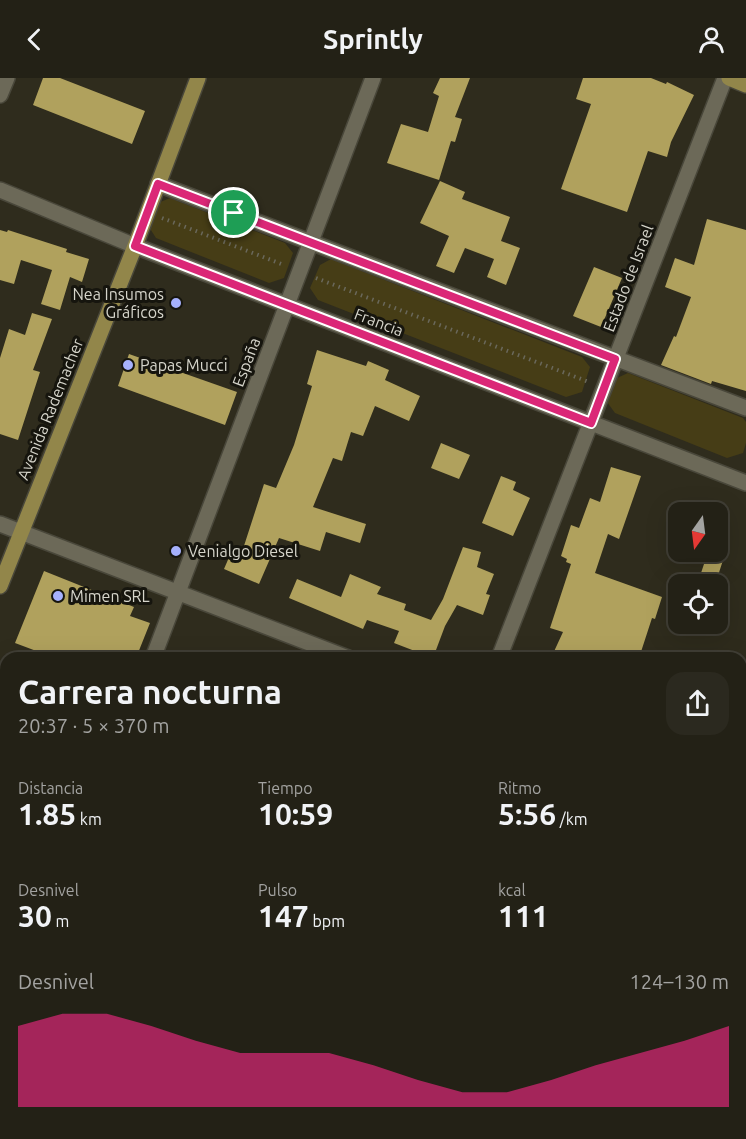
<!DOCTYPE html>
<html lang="es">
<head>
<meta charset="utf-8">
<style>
  :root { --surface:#232116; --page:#2b291f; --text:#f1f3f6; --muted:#a3a3a1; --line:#403e35; --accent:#db2777 }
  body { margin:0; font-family:Ubuntu,sans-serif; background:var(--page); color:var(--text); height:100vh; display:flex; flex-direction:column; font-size:22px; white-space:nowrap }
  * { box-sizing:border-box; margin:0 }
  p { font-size:20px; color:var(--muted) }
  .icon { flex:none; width:33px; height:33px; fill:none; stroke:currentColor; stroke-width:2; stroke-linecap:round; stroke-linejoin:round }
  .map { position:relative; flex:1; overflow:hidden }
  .panel { position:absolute; left:0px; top:574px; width:747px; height:488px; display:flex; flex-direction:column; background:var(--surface); border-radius:18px 18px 0 0; box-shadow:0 6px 24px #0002,0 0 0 2px var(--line) }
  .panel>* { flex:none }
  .needle { width:39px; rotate:194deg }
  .fabs { position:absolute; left:668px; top:424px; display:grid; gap:12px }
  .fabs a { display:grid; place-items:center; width:60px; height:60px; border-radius:12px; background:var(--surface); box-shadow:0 6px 24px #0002,0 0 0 2px var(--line); font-size:30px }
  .pin { position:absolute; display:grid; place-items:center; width:51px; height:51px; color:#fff; margin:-26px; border:3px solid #fff; border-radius:50%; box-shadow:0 2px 6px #0007 }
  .round { display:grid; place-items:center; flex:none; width:63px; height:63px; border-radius:18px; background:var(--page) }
  .overview { display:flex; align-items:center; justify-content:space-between; height:102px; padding:0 18px }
  h1 { font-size:33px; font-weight:700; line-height:45px }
  .stats { display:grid; grid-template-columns:repeat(3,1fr); gap:9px; height:102px; padding:6px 18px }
  .stats div { display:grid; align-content:center }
  .stats b { font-size:30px; font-weight:700 }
  .stats small { font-size:16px; font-weight:400 }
  .stats p { font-size:16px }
  .chart { height:168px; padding:12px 18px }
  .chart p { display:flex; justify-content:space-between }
  .chart svg { width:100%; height:108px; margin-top:6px; fill:var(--accent); opacity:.7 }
  header { display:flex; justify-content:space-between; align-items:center; height:78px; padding:0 18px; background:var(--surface); font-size:27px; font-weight:700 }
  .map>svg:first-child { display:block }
  .green { fill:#463d16 }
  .building { fill:#b0a15d }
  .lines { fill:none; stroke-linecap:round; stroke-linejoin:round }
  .minor-casing { stroke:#49473a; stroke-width:18 }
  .major-casing { stroke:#49473a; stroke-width:18 }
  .path { stroke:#6a685b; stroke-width:4; stroke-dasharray:1.5 4.5; stroke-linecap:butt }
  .minor { stroke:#6c6958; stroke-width:15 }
  .major { stroke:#92864a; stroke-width:15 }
  .route-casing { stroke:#fff; stroke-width:12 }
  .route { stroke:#db2777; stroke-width:8 }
  .poi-dot { fill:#a6b1fc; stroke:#16150e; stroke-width:2 }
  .labels { text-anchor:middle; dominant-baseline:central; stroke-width:6; stroke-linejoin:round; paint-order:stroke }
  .street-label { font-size:16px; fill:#d6d5cb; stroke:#16150e }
  .poi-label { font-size:16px; fill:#d6d5cb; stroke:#16150e; text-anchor:start }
</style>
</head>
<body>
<header><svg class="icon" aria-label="back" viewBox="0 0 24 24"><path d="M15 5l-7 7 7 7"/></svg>Sprintly<svg class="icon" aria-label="person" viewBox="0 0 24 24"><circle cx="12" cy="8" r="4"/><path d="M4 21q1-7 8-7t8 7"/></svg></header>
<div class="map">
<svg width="746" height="1061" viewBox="0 0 746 1061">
  <rect width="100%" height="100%" fill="#2f2c1d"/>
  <path class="green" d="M 170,120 L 285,165 L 293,175 L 284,200 L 269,205 L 156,160 L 149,149 L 158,125 Z
    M 331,181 L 582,279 L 590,289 L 582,314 L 566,319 L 318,222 L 310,210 L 320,187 Z
    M 628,295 L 743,340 L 746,344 L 746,365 L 743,375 L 727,380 L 615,335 L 607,324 L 617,300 Z"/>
  <path class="building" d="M 43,0 L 60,0 L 145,33 L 132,66 L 33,27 Z
    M 440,0 L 470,0 L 455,39 L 462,41 L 455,64 L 451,63 L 439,102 L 387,85 L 401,46 L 428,54 L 439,18 L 433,15 Z
    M 583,0 L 651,0 L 666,6 L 667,4 L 694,17 L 671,64 L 667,79 L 648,73 L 627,134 L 561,111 L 591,26 L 576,21 Z
    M 440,103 L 465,114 L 462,121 L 510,139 L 501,163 L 520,170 L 506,207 L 487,199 L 494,181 L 465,170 L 454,195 L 436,188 L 449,158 L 420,145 Z
    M 707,141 L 746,152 L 746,313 L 712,303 L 711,306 L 661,287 L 674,258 L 676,259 L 691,219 L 665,209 L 675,180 L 694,187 Z
    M 0,152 L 7,154 L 8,152 L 67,171 L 66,174 L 89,181 L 82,204 L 70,199 L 60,232 L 41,226 L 52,192 L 21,182 L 14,206 L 0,202 Z
    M 594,189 L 622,200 L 601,249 L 573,238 Z
    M 32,235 L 52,241 L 33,292 L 40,294 L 18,362 L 0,356 L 0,280 L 9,251 L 25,257 Z
    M 317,272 L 366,288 L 368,283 L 389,292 L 385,302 L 420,318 L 409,343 L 375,328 L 363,358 L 351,354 L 342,383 L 333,380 L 313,429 L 366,446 L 360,465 L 326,454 L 320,473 L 279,460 L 259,506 L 224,491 L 233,470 L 242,474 L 264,406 L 276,410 L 294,367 L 312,308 L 307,306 Z
    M 129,276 L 237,314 L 225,347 L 118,308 Z
    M 441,365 L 470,377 L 459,401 L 431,390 Z
    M 611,389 L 641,398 L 619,461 L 608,456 L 595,495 L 662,519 L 655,541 L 652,540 L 639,580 L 551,580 L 563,554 L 550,550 L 571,486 L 566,484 L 567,481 L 561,478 L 571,447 L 579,450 L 590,420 L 600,424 Z
    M 501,398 L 516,404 L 513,412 L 530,420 L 513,458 L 482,445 Z
    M 463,469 L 481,474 L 477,489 L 494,496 L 486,516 L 490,517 L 483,537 L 457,527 L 445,548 L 433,580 L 394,565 L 399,553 L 367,542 L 363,551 L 289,520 L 297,501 L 341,519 L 350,496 L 381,509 L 377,516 L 406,526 L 404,532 L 431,542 L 443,521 Z
    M 708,474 L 724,479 L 715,507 L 697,507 Z
    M 44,493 L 134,529 L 130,538 L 150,545 L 136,580 L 55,580 L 15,565 Z"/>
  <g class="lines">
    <defs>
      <path id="minor" d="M 0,17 L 7,0
        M 158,106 L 746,330
        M 0,112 L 135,168 L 746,405
        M 0,446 L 348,580
        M 153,580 L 373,0
        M 499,580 L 725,0
        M 741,795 L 746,780
        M 741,926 L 746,927
        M 313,1061 L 315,1056
        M 645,1061 L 647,1056"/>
      <path id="major" d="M 729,0 L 746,7
        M 0,508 L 135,168 L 198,0
        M 0,965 L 6,968
        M 234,1056 L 247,1061"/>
    </defs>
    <use href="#minor" class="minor-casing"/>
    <use href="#major" class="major-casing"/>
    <path class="path" d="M 162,140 L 284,187
      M 316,200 L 589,304"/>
    <use href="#minor" class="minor"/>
    <use href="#major" class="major"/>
  </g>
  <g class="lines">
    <defs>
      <path id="route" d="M 158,106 L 615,281 L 591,345 L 135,168 Z"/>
    </defs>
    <use href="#route" class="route-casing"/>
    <use href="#route" class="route"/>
  </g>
  <g class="poi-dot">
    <circle cx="176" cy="225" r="6"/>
    <circle cx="128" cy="287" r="6"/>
    <circle cx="176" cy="473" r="6"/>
    <circle cx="58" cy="518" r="6"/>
  </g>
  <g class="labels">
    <g class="street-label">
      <text transform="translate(628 200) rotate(-69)">Estado de Israel</text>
      <text transform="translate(379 244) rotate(21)">Francia</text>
      <text transform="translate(246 284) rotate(-69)">España</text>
      <text transform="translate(50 331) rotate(-68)">Avenida Rademacher</text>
    </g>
    <g class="poi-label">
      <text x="164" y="216" text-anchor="end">Nea Insumos<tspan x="164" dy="18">Gráficos</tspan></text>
      <text x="140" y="287">Papas Mucci</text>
      <text x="188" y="473">Venialgo Diesel</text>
      <text x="70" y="518">Mimen SRL</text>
    </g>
  </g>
</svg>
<div class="fabs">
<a><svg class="needle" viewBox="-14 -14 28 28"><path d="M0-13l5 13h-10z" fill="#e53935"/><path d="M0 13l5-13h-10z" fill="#a3a3a1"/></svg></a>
<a><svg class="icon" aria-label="locate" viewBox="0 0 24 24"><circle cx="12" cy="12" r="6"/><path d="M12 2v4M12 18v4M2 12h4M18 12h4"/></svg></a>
</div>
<div class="pin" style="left:234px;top:135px;background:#1e9e55"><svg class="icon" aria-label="arrive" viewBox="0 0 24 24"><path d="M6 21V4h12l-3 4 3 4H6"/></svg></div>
<section class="panel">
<div class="overview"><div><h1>Carrera nocturna</h1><p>20:37 · 5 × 370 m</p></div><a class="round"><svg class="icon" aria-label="share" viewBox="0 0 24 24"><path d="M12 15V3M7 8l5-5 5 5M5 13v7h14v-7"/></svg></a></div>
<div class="stats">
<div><p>Distancia</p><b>1.85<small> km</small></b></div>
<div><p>Tiempo</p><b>10:59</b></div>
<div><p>Ritmo</p><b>5:56<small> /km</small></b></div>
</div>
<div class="stats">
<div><p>Desnivel</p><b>30<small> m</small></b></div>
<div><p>Pulso</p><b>147<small> bpm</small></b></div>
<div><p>kcal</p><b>111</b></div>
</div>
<div class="chart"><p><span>Desnivel</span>124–130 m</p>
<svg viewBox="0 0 160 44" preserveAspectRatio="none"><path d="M0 44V11L10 6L20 6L30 11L40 17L50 22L60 22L70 22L80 27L90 33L100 38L110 38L120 33L130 27L140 22L150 17L160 11V44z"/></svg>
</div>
</section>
</div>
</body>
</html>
